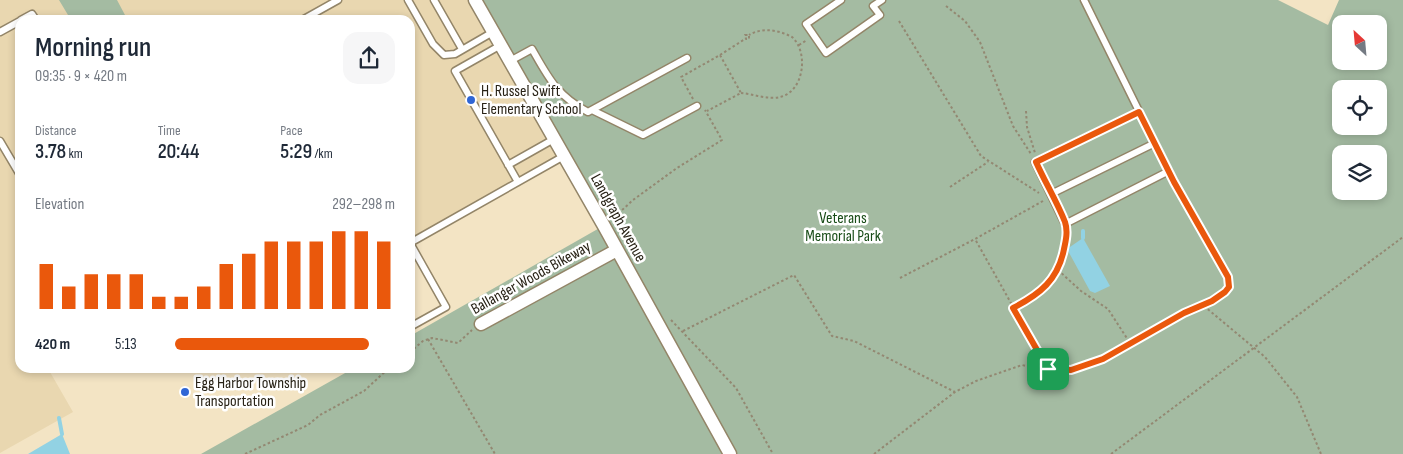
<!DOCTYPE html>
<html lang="en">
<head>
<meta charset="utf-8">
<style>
  :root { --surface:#fff; --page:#f6f6f7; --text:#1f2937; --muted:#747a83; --accent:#ea580c }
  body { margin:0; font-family:"Sofia Sans Condensed",sans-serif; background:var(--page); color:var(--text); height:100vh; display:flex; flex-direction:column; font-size:19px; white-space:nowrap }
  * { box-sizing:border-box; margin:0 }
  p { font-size:16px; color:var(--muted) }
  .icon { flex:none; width:28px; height:28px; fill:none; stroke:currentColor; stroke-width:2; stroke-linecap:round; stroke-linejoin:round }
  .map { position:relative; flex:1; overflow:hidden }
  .panel { position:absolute; left:15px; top:15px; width:400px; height:358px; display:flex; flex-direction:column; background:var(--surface); border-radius:15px; box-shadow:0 2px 8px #0003 }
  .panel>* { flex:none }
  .needle { width:32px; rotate:334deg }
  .tools { position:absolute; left:1332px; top:15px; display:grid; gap:10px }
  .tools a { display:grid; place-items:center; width:55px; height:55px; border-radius:10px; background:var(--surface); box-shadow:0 2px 8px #0003; font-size:25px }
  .pin { position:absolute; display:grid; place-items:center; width:42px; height:42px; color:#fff; margin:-21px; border-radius:10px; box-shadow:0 2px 8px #0006 }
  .round { display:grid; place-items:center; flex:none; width:52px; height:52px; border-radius:15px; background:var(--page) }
  .head { display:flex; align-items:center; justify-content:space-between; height:85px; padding:0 20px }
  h1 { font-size:28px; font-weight:600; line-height:38px }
  .metrics { display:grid; grid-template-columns:repeat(3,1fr); gap:8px; height:85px; padding:5px 20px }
  .metrics div { display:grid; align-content:center }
  .metrics b { font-size:21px; font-weight:600 }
  .metrics small { font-size:14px; font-weight:400 }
  .metrics p { font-size:14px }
  .chart { height:140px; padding:10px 20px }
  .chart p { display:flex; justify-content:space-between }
  .chart svg { width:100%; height:90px; margin-top:5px; stroke:var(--accent); stroke-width:6 }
  ul { padding:0 20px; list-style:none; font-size:16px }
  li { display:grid; grid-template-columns:80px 60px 1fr; align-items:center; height:38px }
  li i { height:12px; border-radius:6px; background:var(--accent) }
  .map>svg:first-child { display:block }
  .built { fill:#e9d7b0 }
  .green { fill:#a4bba2; fill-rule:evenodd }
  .water { fill:#92d2e3 }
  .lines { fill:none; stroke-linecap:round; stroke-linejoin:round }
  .stream { stroke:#92d2e3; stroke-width:4 }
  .service-casing { stroke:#938568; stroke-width:9 }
  .minor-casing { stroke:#938568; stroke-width:15 }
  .path { stroke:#938872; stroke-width:2; stroke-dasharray:2.5 2.5; stroke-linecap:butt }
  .service { stroke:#fff; stroke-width:6 }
  .minor { stroke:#fff; stroke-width:12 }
  .route-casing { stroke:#fff; stroke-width:10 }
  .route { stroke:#ea580c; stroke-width:6 }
  .poi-dot { fill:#3066d5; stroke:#fff; stroke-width:2 }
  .labels { text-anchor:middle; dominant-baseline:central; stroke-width:5; stroke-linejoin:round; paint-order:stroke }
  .poi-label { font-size:16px; fill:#282216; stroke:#fff; text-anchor:start }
  .street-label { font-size:16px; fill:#282216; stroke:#fff }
  .park-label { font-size:16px; fill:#184c17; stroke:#fff }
</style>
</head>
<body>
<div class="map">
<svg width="1403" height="454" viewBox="0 0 1403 454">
  <rect width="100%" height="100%" fill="#f3e4c4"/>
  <path class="built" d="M 0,0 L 475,0 L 564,156 L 410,243 L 410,20 L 20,20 L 20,368 L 58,368 L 50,372 L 73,412 L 0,453 Z"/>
  <path class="green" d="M 59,0 L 117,0 L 125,15 L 117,20 L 71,20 Z
    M 475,0 L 1278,0 L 1328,25 L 1339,0 L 1403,0 L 1403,454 L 201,454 L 354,368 L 410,368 L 410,336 L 603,226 ZM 1341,24 L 1379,24 L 1379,61 L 1341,61 ZM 1341,89 L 1379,89 L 1379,126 L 1341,126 ZM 1341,154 L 1379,154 L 1379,191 L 1341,191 Z"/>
  <path class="water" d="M 1083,238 L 1110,286 L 1095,293 L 1090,291 L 1067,249 Z
    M 62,434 L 70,454 L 28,454 Z"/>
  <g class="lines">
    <path class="stream" d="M 1083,231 L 1083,238
      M 59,418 L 62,434"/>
    <defs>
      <path id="service" d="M 408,0 L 433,44 L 444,55 L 455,54 L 493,32
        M 434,0 L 462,49
        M 841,0 L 806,24 L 826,53 L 880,15 L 873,6 L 882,0
        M 1084,0 L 1174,182
        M 304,19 L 338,0
        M 21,20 L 32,14 L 36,20
        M 0,32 L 20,21
        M 501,45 L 455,71 L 518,182
        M 510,61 L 532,49 C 548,77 557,96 588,112 L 687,58
        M 592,110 L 643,135 L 697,106
        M 1139,112 L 1035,162 L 1065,224 L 1169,171
        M 0,141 L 20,175
        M 508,165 L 554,139
        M 1051,194 L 1155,143
        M 410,243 L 564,156
        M 410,243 L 446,307 L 410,327"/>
      <path id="minor" d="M 475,0 L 604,226 L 730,454
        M 481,324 L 617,250"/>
    </defs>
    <use href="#service" class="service-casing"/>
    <use href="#minor" class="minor-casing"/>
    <path class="path" d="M 946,6 L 965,21 L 980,42 L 1013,126 L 1031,154
      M 899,21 L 981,156 L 1039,193
      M 745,35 L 749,35 L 749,39 L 746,39 Z
      M 799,45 L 807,40
      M 720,55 L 745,39
      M 741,93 C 753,94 769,100 780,97 C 804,92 809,52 792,37 C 779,30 762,27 749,35
      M 693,99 L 681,77 L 720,55 L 741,93 L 707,111
      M 1026,111 L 1027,127 L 1035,153
      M 950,187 L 988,162
      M 1043,201 L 975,239 L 1048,369
      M 618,224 L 620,212 L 633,200 L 677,168 L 722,140 L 705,110
      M 1058,270 L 1081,291 L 1108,309 L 1130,343
      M 900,278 L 975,239
      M 1204,306 L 1265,357 L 1297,397 L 1321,454
      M 1013,308 C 1042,292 1069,271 1066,234
      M 671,320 L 736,388 L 773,454
      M 683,331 L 794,275 L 832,336 L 854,341 L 955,392
      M 428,339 L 495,454
      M 410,352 L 423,341 L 432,338 L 458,343 L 472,330
      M 245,454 L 308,425 L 320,415 L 364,391 L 389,368
      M 874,454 L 955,392 L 976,381 L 1022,365 L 1041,370 L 1060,370 L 1081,367 L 1103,359 L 1225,293 L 1229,287 L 1228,277 L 1179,191
      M 1111,454 L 1403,237"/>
    <use href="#service" class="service"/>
    <use href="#minor" class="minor"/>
  </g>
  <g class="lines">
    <defs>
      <path id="route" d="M 1139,112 L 1174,182 L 1228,277 L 1229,287 L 1225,292 L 1212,301 L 1184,313 L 1103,359 L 1071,370 L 1048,369 L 1013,308 C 1040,294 1058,280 1064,249 C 1066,240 1068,231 1065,222 C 1057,202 1045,182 1036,162 Z"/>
    </defs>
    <use href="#route" class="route-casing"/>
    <use href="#route" class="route"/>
  </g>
  <g class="poi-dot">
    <circle cx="471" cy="100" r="5"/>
    <circle cx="185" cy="392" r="5"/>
  </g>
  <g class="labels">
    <g class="poi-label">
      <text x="481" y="91">H. Russel Swift<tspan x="481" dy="18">Elementary School</tspan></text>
      <text x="195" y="383">Egg Harbor Township<tspan x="195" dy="18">Transportation</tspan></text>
    </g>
    <g class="street-label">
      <text transform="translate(618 218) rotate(61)">Landgraph Avenue</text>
      <text transform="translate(531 278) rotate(-29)">Ballanger Woods Bikeway</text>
    </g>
    <g class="park-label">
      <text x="843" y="218">Veterans<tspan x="843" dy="18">Memorial Park</tspan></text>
    </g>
  </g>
</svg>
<div class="tools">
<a><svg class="needle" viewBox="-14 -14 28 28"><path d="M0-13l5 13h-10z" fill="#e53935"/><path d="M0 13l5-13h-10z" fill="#747a83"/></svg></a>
<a><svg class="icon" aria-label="locate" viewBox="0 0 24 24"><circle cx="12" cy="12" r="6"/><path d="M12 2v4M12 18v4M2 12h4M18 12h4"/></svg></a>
<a><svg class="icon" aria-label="layers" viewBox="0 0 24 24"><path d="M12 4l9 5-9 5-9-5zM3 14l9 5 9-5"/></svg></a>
</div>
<div class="pin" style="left:1048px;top:369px;background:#1e9e55"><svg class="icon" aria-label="arrive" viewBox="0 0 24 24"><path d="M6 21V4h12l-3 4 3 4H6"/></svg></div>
<section class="panel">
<div class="head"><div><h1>Morning run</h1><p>09:35 · 9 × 420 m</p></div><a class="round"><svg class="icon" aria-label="share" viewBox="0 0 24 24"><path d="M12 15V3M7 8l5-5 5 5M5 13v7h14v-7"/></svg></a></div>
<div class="metrics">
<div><p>Distance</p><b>3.78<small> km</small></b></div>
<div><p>Time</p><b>20:44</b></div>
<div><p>Pace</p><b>5:29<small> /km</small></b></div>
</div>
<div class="chart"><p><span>Elevation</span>292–298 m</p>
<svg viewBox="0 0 160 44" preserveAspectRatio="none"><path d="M5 44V22M15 44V33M25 44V27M35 44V27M45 44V27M55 44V38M65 44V38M75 44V33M85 44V22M95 44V17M105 44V11M115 44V11M125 44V11M135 44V6M145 44V6M155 44V11"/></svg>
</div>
<ul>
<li><b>420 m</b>5:13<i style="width:88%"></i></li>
</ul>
</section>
</div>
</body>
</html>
